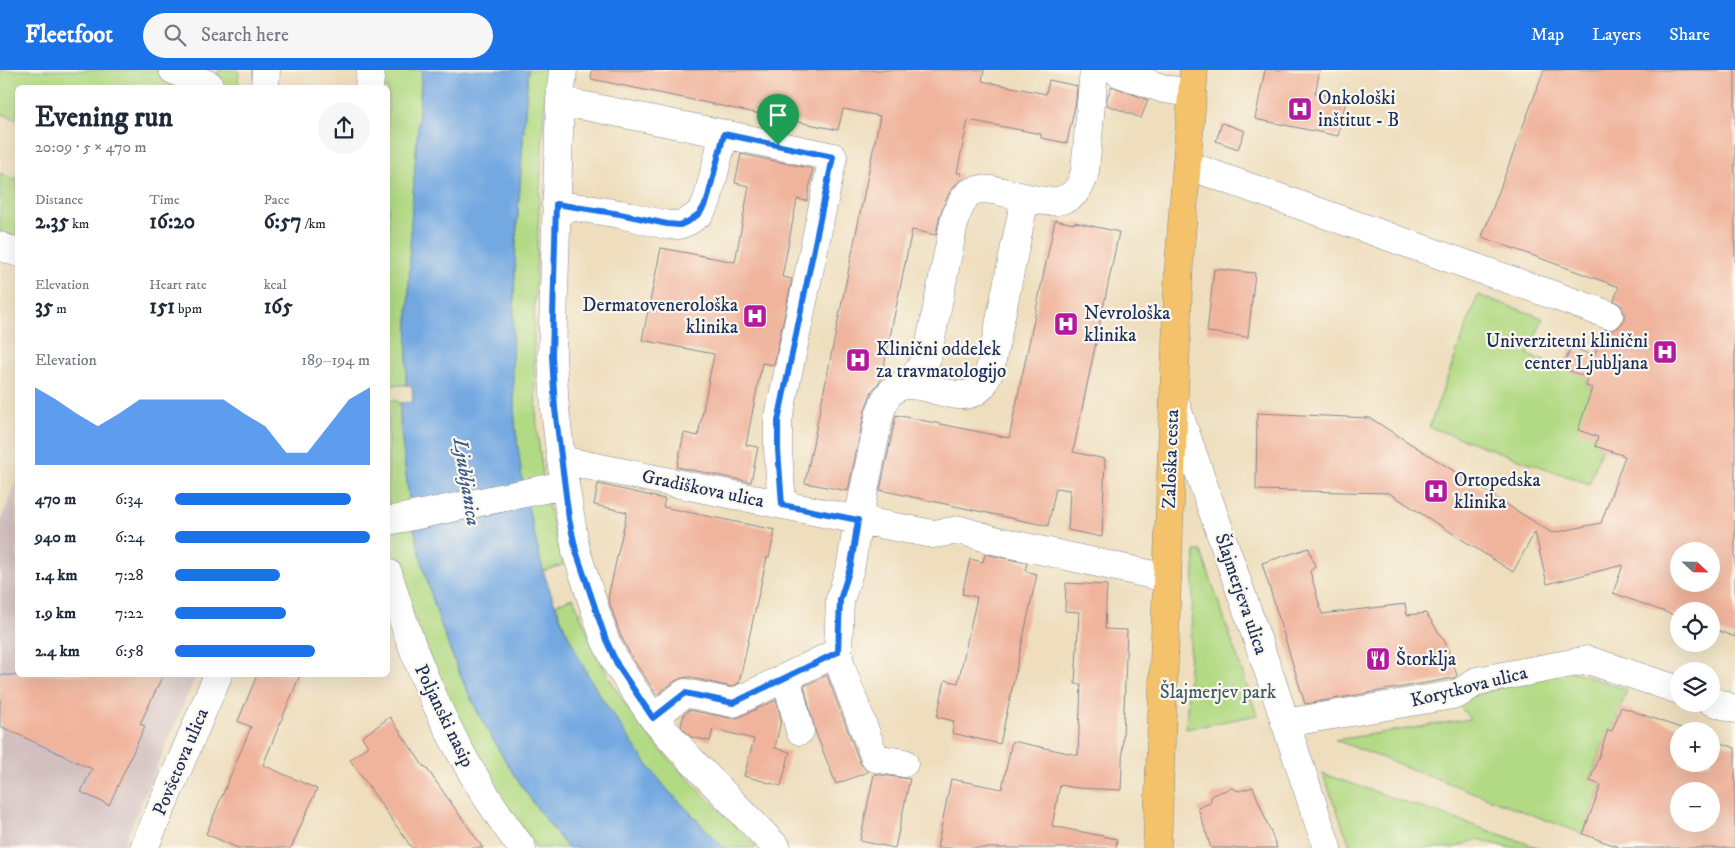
<!DOCTYPE html>
<html lang="en">
<head>
<meta charset="utf-8">
<style>
  :root { --surface:#fff; --page:#f6f6f7; --text:#1f2937; --muted:#747a83; --accent:#1a73e8 }
  body { margin:0; font-family:"IM FELL DW Pica",serif; background:var(--page); color:var(--text); height:100vh; display:flex; flex-direction:column; font-size:19px; white-space:nowrap }
  * { box-sizing:border-box; margin:0 }
  p { font-size:16px; color:var(--muted) }
  .icon { flex:none; width:28px; height:28px; fill:none; stroke:currentColor; stroke-width:2; stroke-linecap:round; stroke-linejoin:round }
  .map { position:relative; flex:1; overflow:hidden }
  .drawer { position:absolute; left:15px; top:15px; width:375px; height:592px; display:flex; flex-direction:column; background:var(--surface); border-radius:8px; box-shadow:0 5px 20px #0002 }
  .drawer>* { flex:none }
  .needle { width:32px; rotate:112deg }
  .fabs { position:absolute; left:1670px; top:472px; display:grid; gap:10px }
  .fabs a { display:grid; place-items:center; width:50px; height:50px; border-radius:50%; background:var(--surface); box-shadow:0 5px 20px #0002; font-size:25px }
  .pin { position:absolute; display:grid; place-items:center; width:42px; height:42px; color:#fff; margin:-51px -21px; border-radius:50% 50% 50% 0; rotate:-45deg; box-shadow:0 0 5px #0007 }
  .pin .icon { rotate:45deg }
  .round { display:grid; place-items:center; flex:none; width:52px; height:52px; border-radius:26px; background:var(--page) }
  .overview { display:flex; align-items:center; justify-content:space-between; height:85px; padding:0 20px }
  h1 { font-size:28px; font-weight:700; line-height:38px }
  .figures { display:grid; grid-template-columns:repeat(3,1fr); gap:8px; height:85px; padding:5px 20px }
  .figures div { display:grid; align-content:center }
  .figures b { font-size:21px; font-weight:700 }
  .figures small { font-size:14px; font-weight:400 }
  .figures p { font-size:14px }
  .chart { height:140px; padding:10px 20px }
  .chart p { display:flex; justify-content:space-between }
  .chart svg { width:100%; height:90px; margin-top:5px; fill:var(--accent); opacity:.7 }
  ul { padding:0 20px; list-style:none; font-size:16px }
  li { display:grid; grid-template-columns:80px 60px 1fr; align-items:center; height:38px }
  li i { height:12px; border-radius:6px; background:var(--accent) }
  header { display:flex; align-items:center; gap:30px; box-sizing:border-box; height:70px; padding:0 25px; background:var(--accent); color:#fff }
  header strong { font-size:24px }
  nav { display:flex; gap:28px; margin-inline-start:auto; font-size:18px }
  .search { width:350px; height:45px; background:var(--page); display:flex; align-items:center; gap:12px; box-sizing:border-box; padding:0 18px; border-radius:28px; color:var(--muted); font-size:19px }
  .map>svg:first-child { display:block }
  .industrial { fill:#d2bfc0 }
  .green { fill:#b2da84; stroke:#668471 }
  .water { fill:#73a8e1; stroke:#476ca0 }
  .building { fill:#f0b49c; fill-rule:evenodd }
  .lines { fill:none; stroke-linecap:round; stroke-linejoin:round }
  .minor-casing { stroke:#84868e; stroke-width:29 }
  .major-casing { stroke:#84868e; stroke-width:29 }
  .minor { stroke:#fff; stroke-width:28 }
  .major { stroke:#f3c26a; stroke-width:28 }
  .route-casing { stroke:#fff; stroke-width:10 }
  .route { stroke:#1a73e8; stroke-width:6 }
  .labels { text-anchor:middle; dominant-baseline:central; stroke-width:4.5; stroke-linejoin:round; paint-order:stroke }
  .poi-label { font-size:19px; fill:#1b2f5e; stroke:#fbf7ec; text-anchor:start }
  .street-label { font-size:19px; fill:#1b2f5e; stroke:#fbf7ec }
  .park-label { font-size:19px; fill:#415a68; stroke:#fbf7ec }
  .water-label { font-size:20px; font-style:italic; fill:#3a598c; stroke:#fbf7ec }
</style>
</head>
<body>
<header>
<strong>Fleetfoot</strong>
<div class="search"><svg class="icon" aria-label="search" viewBox="0 0 24 24"><circle cx="10" cy="10" r="6"/><path d="M15 15l6 6"/></svg>Search here</div>
<nav><a>Map</a><a>Layers</a><a>Share</a></nav>
</header>
<div class="map">
<svg width="1735" height="778" viewBox="0 0 1735 778">
  <rect width="100%" height="100%" fill="#fbf7ec"/>
  <filter id="ink" filterUnits="userSpaceOnUse"><feTurbulence type="fractalNoise" baseFrequency=".02" numOctaves="2"/><feDisplacementMap in="SourceGraphic" scale="10" xChannelSelector="R" yChannelSelector="G"/><feConvolveMatrix kernelMatrix="1 2 1 2 8 2 1 2 1" color-interpolation-filters="sRGB"/></filter>
  <filter id="wash" filterUnits="userSpaceOnUse"><feTurbulence type="fractalNoise" baseFrequency=".0096" numOctaves="4" result="noise"/><feDisplacementMap in="SourceGraphic" scale="20" xChannelSelector="R" yChannelSelector="G"/><feGaussianBlur stdDeviation="1.12" result="paint"/><feColorMatrix in="noise" values="0 0 0 0 0 0 0 0 0 0 0 0 0 0 0 0 0 1.4 0 .05"/><feComposite in="paint" operator="in"/></filter>
  <g filter="url(#wash)">
    <rect width="100%" height="100%" fill="#eedebd"/>
    <path class="industrial" d="M 17,410 L 18,605 L 196,605 L 122,778 L 0,778 L 0,452 Z"/>
    <path class="green" d="M 0,0 L 157,0 L 201,17 L 18,18 L 17,50 L 0,43 Z
      M 219,0 L 239,0 L 238,17 L 214,18 Z
      M 385,0 L 422,0 L 411,152 L 406,315 L 388,315 L 388,18 L 383,18 Z
      M 528,0 L 548,0 L 543,57 L 534,244 L 534,288 L 537,360 L 544,415 L 523,417 L 515,353 L 512,290 L 516,170 Z
      M 0,103 L 16,110 L 17,106 L 17,168 L 0,162 Z
      M 1478,225 L 1543,248 L 1528,285 L 1588,308 L 1586,316 L 1592,318 L 1599,367 L 1602,378 L 1589,414 L 1429,357 Z
      M 388,330 L 398,331 L 398,333 L 400,333 L 400,354 L 410,441 L 392,446 L 388,429 Z
      M 545,423 L 563,495 L 543,501 L 526,427 Z
      M 412,451 C 426,509 442,567 467,621 C 494,677 528,730 568,778 L 536,778 L 496,720 L 444,625 L 403,516 L 389,468 L 396,465 L 393,454 Z
      M 1195,481 L 1201,481 L 1257,645 L 1186,659 Z
      M 573,528 C 586,558 598,589 615,618 C 652,680 708,727 757,778 L 724,778 C 713,768 704,757 695,747 C 685,737 674,728 665,717 C 620,664 578,600 556,534 Z
      M 1569,600 L 1627,620 L 1612,661 L 1608,660 L 1590,710 L 1601,715 L 1583,764 L 1335,670 L 1470,649 L 1457,633 L 1467,627 Z
      M 1323,704 L 1540,778 L 1509,778 L 1478,769 L 1454,778 L 1351,778 Z"/>
    <path class="water" d="M 422,0 L 528,0 L 516,170 L 512,290 L 515,353 L 523,417 L 533,460 L 543,501 L 560,548 L 584,598 L 599,624 L 646,693 L 667,719 L 724,778 L 568,778 C 479,671 422,542 406,404 C 403,380 400,357 400,333 L 413,332 L 412,316 L 406,315 L 411,152 Z"/>
    <g id="blocks">
      <path class="building" d="M 592,0 L 984,0 L 982,11 L 1046,24 L 1049,10 L 1077,16 L 1076,31 L 1067,73 L 1041,68 L 1041,64 L 968,50 L 957,103 L 961,103 L 960,111 L 952,118 L 945,131 L 940,145 L 936,165 L 912,160 L 881,310 L 872,321 L 865,340 L 848,421 L 805,413 L 880,46 L 843,39 L 838,60 L 591,9 Z
        M 1265,0 L 1320,0 L 1315,23 L 1346,30 L 1338,66 L 1255,49 Z
        M 1544,0 L 1735,0 L 1735,567 L 1711,558 L 1711,541 L 1679,541 L 1679,547 L 1613,523 L 1623,495 L 1547,514 L 1535,462 L 1513,502 L 1389,423 L 1256,420 L 1257,343 L 1370,348 L 1552,463 L 1601,453 L 1625,386 L 1595,376 L 1598,367 L 1578,360 L 1592,318 L 1586,316 L 1588,308 L 1563,298 L 1571,277 L 1594,286 L 1604,260 L 1612,260 L 1619,257 L 1624,251 L 1624,243 L 1621,235 L 1614,230 L 1619,217 L 1482,167 ZM 1679,481 L 1711,481 L 1711,514 L 1679,514 Z
        M 1112,16 L 1148,30 L 1141,48 L 1107,35 L 1107,28 Z
        M 1222,53 L 1245,61 L 1238,79 L 1216,71 Z
        M 741,84 L 813,99 L 807,131 L 797,129 L 782,207 L 792,209 L 774,295 L 762,293 L 746,375 L 758,377 L 751,412 L 677,397 L 684,363 L 698,366 L 714,284 L 642,270 L 661,178 L 735,192 L 749,116 L 735,113 Z
        M 1055,150 L 1074,154 L 1074,152 L 1119,162 L 1073,382 L 1105,389 L 1102,467 L 1068,460 L 1070,420 L 1056,418 L 1048,456 L 880,420 L 896,345 L 1009,368 Z
        M 1214,199 L 1255,203 L 1248,267 L 1207,262 Z
        M 598,414 L 665,429 L 663,437 L 775,460 L 769,488 L 767,487 L 739,613 L 731,617 L 692,608 L 692,607 L 682,608 L 675,611 L 657,625 L 632,588 L 620,564 L 608,528 L 627,442 L 594,435 Z
        M 1309,478 L 1315,497 L 1310,501 L 1322,544 L 1405,534 L 1407,545 L 1426,543 L 1445,572 L 1457,605 L 1454,608 L 1305,634 L 1262,493 Z
        M 985,484 L 1027,493 L 1025,501 L 1037,504 L 1000,674 L 952,663 L 954,651 L 937,647 L 945,610 L 958,613 L 977,527 L 962,524 L 970,489 L 983,492 Z
        M 1066,513 L 1107,515 L 1105,559 L 1127,560 L 1121,720 L 1077,718 L 1060,715 L 1052,756 L 1117,769 L 1116,778 L 937,778 L 951,709 L 1002,719 L 1012,671 L 1078,685 L 1081,614 L 1075,614 L 1079,542 L 1065,541 Z
        M 0,605 L 163,605 L 140,654 L 145,656 L 109,735 L 81,722 L 92,699 L 0,656 Z
        M 257,605 L 300,605 L 263,695 L 317,719 L 291,778 L 238,778 L 206,764 L 251,657 L 238,651 Z
        M 827,605 L 860,693 L 868,702 L 836,714 L 815,661 L 804,616 Z
        M 776,630 L 781,650 L 775,678 L 790,682 L 781,716 L 744,706 L 754,669 L 713,659 L 710,671 L 691,667 L 681,656 L 684,644 L 689,640 L 730,648 L 740,647 Z
        M 1621,637 L 1689,661 L 1679,661 L 1679,694 L 1711,694 L 1711,669 L 1735,678 L 1735,778 L 1621,778 L 1583,764 L 1601,715 L 1590,711 L 1608,660 L 1612,661 ZM 1679,721 L 1711,721 L 1711,754 L 1679,754 Z
        M 390,647 L 424,697 L 425,696 L 483,778 L 412,778 L 350,690 L 368,676 L 362,667 Z
        M 874,704 L 910,709 L 895,778 L 860,771 Z
        M 1253,717 L 1277,778 L 1211,778 L 1198,738 L 1210,733 L 1212,725 L 1232,718 L 1239,721 Z"/>
    </g>
  </g>
  <g filter="url(#ink)">
    <use href="#blocks" fill-opacity="0" stroke="#84868e" stroke-width="1"/>
    <g class="lines">
      <defs>
        <path id="minor" d="M 173,0 L 209,15
          M 563,0 L 560,31 L 552,286 L 555,339 L 561,390 L 576,481 L 605,570 L 618,596 L 632,617 L 653,648 L 691,690 L 777,778
          M 1116,0 L 1119,3 L 1164,19 L 1191,23
          M 265,18 L 266,0
          M 369,18 L 371,0
          M 724,64 L 833,87 L 778,351 L 778,380 L 782,435
          M 1187,95 L 1609,245
          M 556,134 L 620,144 L 667,155 L 679,155 L 689,151 L 700,143 L 707,131 L 724,64 L 560,31
          M 0,176 L 18,183
          M 909,314 L 927,288 L 955,148 C 959,140 962,127 971,122 C 1002,107 1071,164 1085,101 L 1094,0
          M 1174,330 L 1270,606 L 1327,778
          M 561,390 L 858,450 L 933,464 L 960,460 L 994,470 L 1167,508
          M 393,450 L 564,415
          M 388,503 C 418,605 458,693 522,778
          M 786,607 L 800,661
          M 1711,631 L 1735,639
          M 653,648 L 685,623 L 733,633 L 838,582
          M 1285,653 L 1458,624 L 1477,611 L 1588,590 L 1679,620
          M 904,693 L 875,688 L 841,597 L 838,582 L 840,530 L 851,495 L 858,450 L 880,343 C 883,336 885,327 891,322 C 916,299 958,343 982,316 C 987,310 989,302 991,295 L 1025,128
          M 144,778 L 218,605"/>
        <path id="major" d="M 1157,778 L 1179,194 L 1194,0"/>
      </defs>
      <use href="#minor" class="minor-casing"/>
      <use href="#major" class="major-casing"/>
      <use href="#minor" class="minor"/>
      <use href="#major" class="major"/>
    </g>
  </g>
  <g class="lines" filter="url(#ink)">
    <defs>
      <path id="route" d="M 724,64 L 833,87 L 778,351 L 778,380 L 782,435 L 858,450 L 851,495 L 840,530 L 838,582 L 733,633 L 685,623 L 653,648 L 618,596 L 606,570 L 576,481 L 569,449 L 555,339 L 552,286 L 556,134 L 620,144 L 667,154 L 680,155 L 689,151 L 700,143 L 707,131 Z"/>
    </defs>
    <use href="#route" class="route-casing"/>
    <use href="#route" class="route"/>
  </g>
  <defs>
    <symbol id="hospital-square" viewBox="-11 -11 22 22"><rect x="-9" y="-9" width="18" height="18" rx="4" fill="#b5179e" stroke="#fbf7ec"/><path d="M-5-5h3v3.5h4V-5h3V5h-3V1.5h-4V5h-3Z" fill="#fff"/></symbol>
    <symbol id="restaurant-square" viewBox="-11 -11 22 22"><rect x="-9" y="-9" width="18" height="18" rx="4" fill="#b5179e" stroke="#fbf7ec"/><path d="M-5-6h1v4h1v-4h1v4h1v-4h1v5L-1.5 .5V6h-2V.5L-5-1ZM5-6V6H3V1.5H1.5Q1.5-4 5-6Z" fill="#fff"/></symbol>
  </defs>
  <g fill-rule="evenodd">
    <use href="#hospital-square" x="1286" y="25" width="28" height="28"/>
    <use href="#hospital-square" x="741" y="232" width="28" height="28"/>
    <use href="#hospital-square" x="1052" y="240" width="28" height="28"/>
    <use href="#hospital-square" x="1651" y="268" width="28" height="28"/>
    <use href="#hospital-square" x="844" y="276" width="28" height="28"/>
    <use href="#hospital-square" x="1422" y="407" width="28" height="28"/>
    <use href="#restaurant-square" x="1364" y="575" width="28" height="28"/>
  </g>
  <g class="labels">
    <g class="poi-label">
      <text x="1318" y="28">Onkološki<tspan x="1318" dy="22">inštitut - B</tspan></text>
      <text x="738" y="235" text-anchor="end">Dermatovenerološka<tspan x="738" dy="22">klinika</tspan></text>
      <text x="1084" y="243">Nevrološka<tspan x="1084" dy="22">klinika</tspan></text>
      <text x="1648" y="271" text-anchor="end">Univerzitetni klinični<tspan x="1648" dy="22">center Ljubljana</tspan></text>
      <text x="876" y="279">Klinični oddelek<tspan x="876" dy="22">za travmatologijo</tspan></text>
      <text x="1454" y="410">Ortopedska<tspan x="1454" dy="22">klinika</tspan></text>
      <text x="1396" y="589">Štorklja</text>
    </g>
    <g class="street-label">
      <text transform="translate(1171 389) rotate(-88)">Zaloška cesta</text>
      <text transform="translate(703 419) rotate(12)">Gradiškova ulica</text>
      <text transform="translate(1241 524) rotate(71)">Šlajmerjeva ulica</text>
      <text transform="translate(1469 617) rotate(-14)">Korytkova ulica</text>
      <text transform="translate(444 646) rotate(64)">Poljanski nasip</text>
      <text transform="translate(181 692) rotate(-67)">Povšetova ulica</text>
    </g>
    <g class="park-label">
      <text x="1218" y="622">Šlajmerjev park</text>
    </g>
    <g class="water-label">
      <text transform="translate(466 412) rotate(81)">Ljubljanica</text>
    </g>
  </g>
</svg>
<div class="fabs">
<a><svg class="needle" viewBox="-14 -14 28 28"><path d="M0-13l5 13h-10z" fill="#e53935"/><path d="M0 13l5-13h-10z" fill="#747a83"/></svg></a>
<a><svg class="icon" aria-label="locate" viewBox="0 0 24 24"><circle cx="12" cy="12" r="6"/><path d="M12 2v4M12 18v4M2 12h4M18 12h4"/></svg></a>
<a><svg class="icon" aria-label="layers" viewBox="0 0 24 24"><path d="M12 4l9 5-9 5-9-5zM3 14l9 5 9-5"/></svg></a>
<a>+</a>
<a>−</a>
</div>
<div class="pin" style="left:778px;top:75px;background:#1e9e55"><svg class="icon" aria-label="arrive" viewBox="0 0 24 24"><path d="M6 21V4h12l-3 4 3 4H6"/></svg></div>
<section class="drawer">
<div class="overview"><div><h1>Evening run</h1><p>20:09 · 5 × 470 m</p></div><a class="round"><svg class="icon" aria-label="share" viewBox="0 0 24 24"><path d="M12 15V3M7 8l5-5 5 5M5 13v7h14v-7"/></svg></a></div>
<div class="figures">
<div><p>Distance</p><b>2.35<small> km</small></b></div>
<div><p>Time</p><b>16:20</b></div>
<div><p>Pace</p><b>6:57<small> /km</small></b></div>
</div>
<div class="figures">
<div><p>Elevation</p><b>35<small> m</small></b></div>
<div><p>Heart rate</p><b>151<small> bpm</small></b></div>
<div><p>kcal</p><b>165</b></div>
</div>
<div class="chart"><p><span>Elevation</span>189–194 m</p>
<svg viewBox="0 0 160 44" preserveAspectRatio="none"><path d="M0 44V6L10 12L20 19L30 25L40 19L50 12L60 12L70 12L80 12L90 12L100 19L110 25L120 38L130 38L140 25L150 12L160 6V44z"/></svg>
</div>
<ul>
<li><b>470 m</b>6:34<i style="width:90%"></i></li>
<li><b>940 m</b>6:24<i style="width:100%"></i></li>
<li><b>1.4 km</b>7:28<i style="width:54%"></i></li>
<li><b>1.9 km</b>7:22<i style="width:57%"></i></li>
<li><b>2.4 km</b>6:58<i style="width:72%"></i></li>
</ul>
</section>
</div>
</body>
</html>
